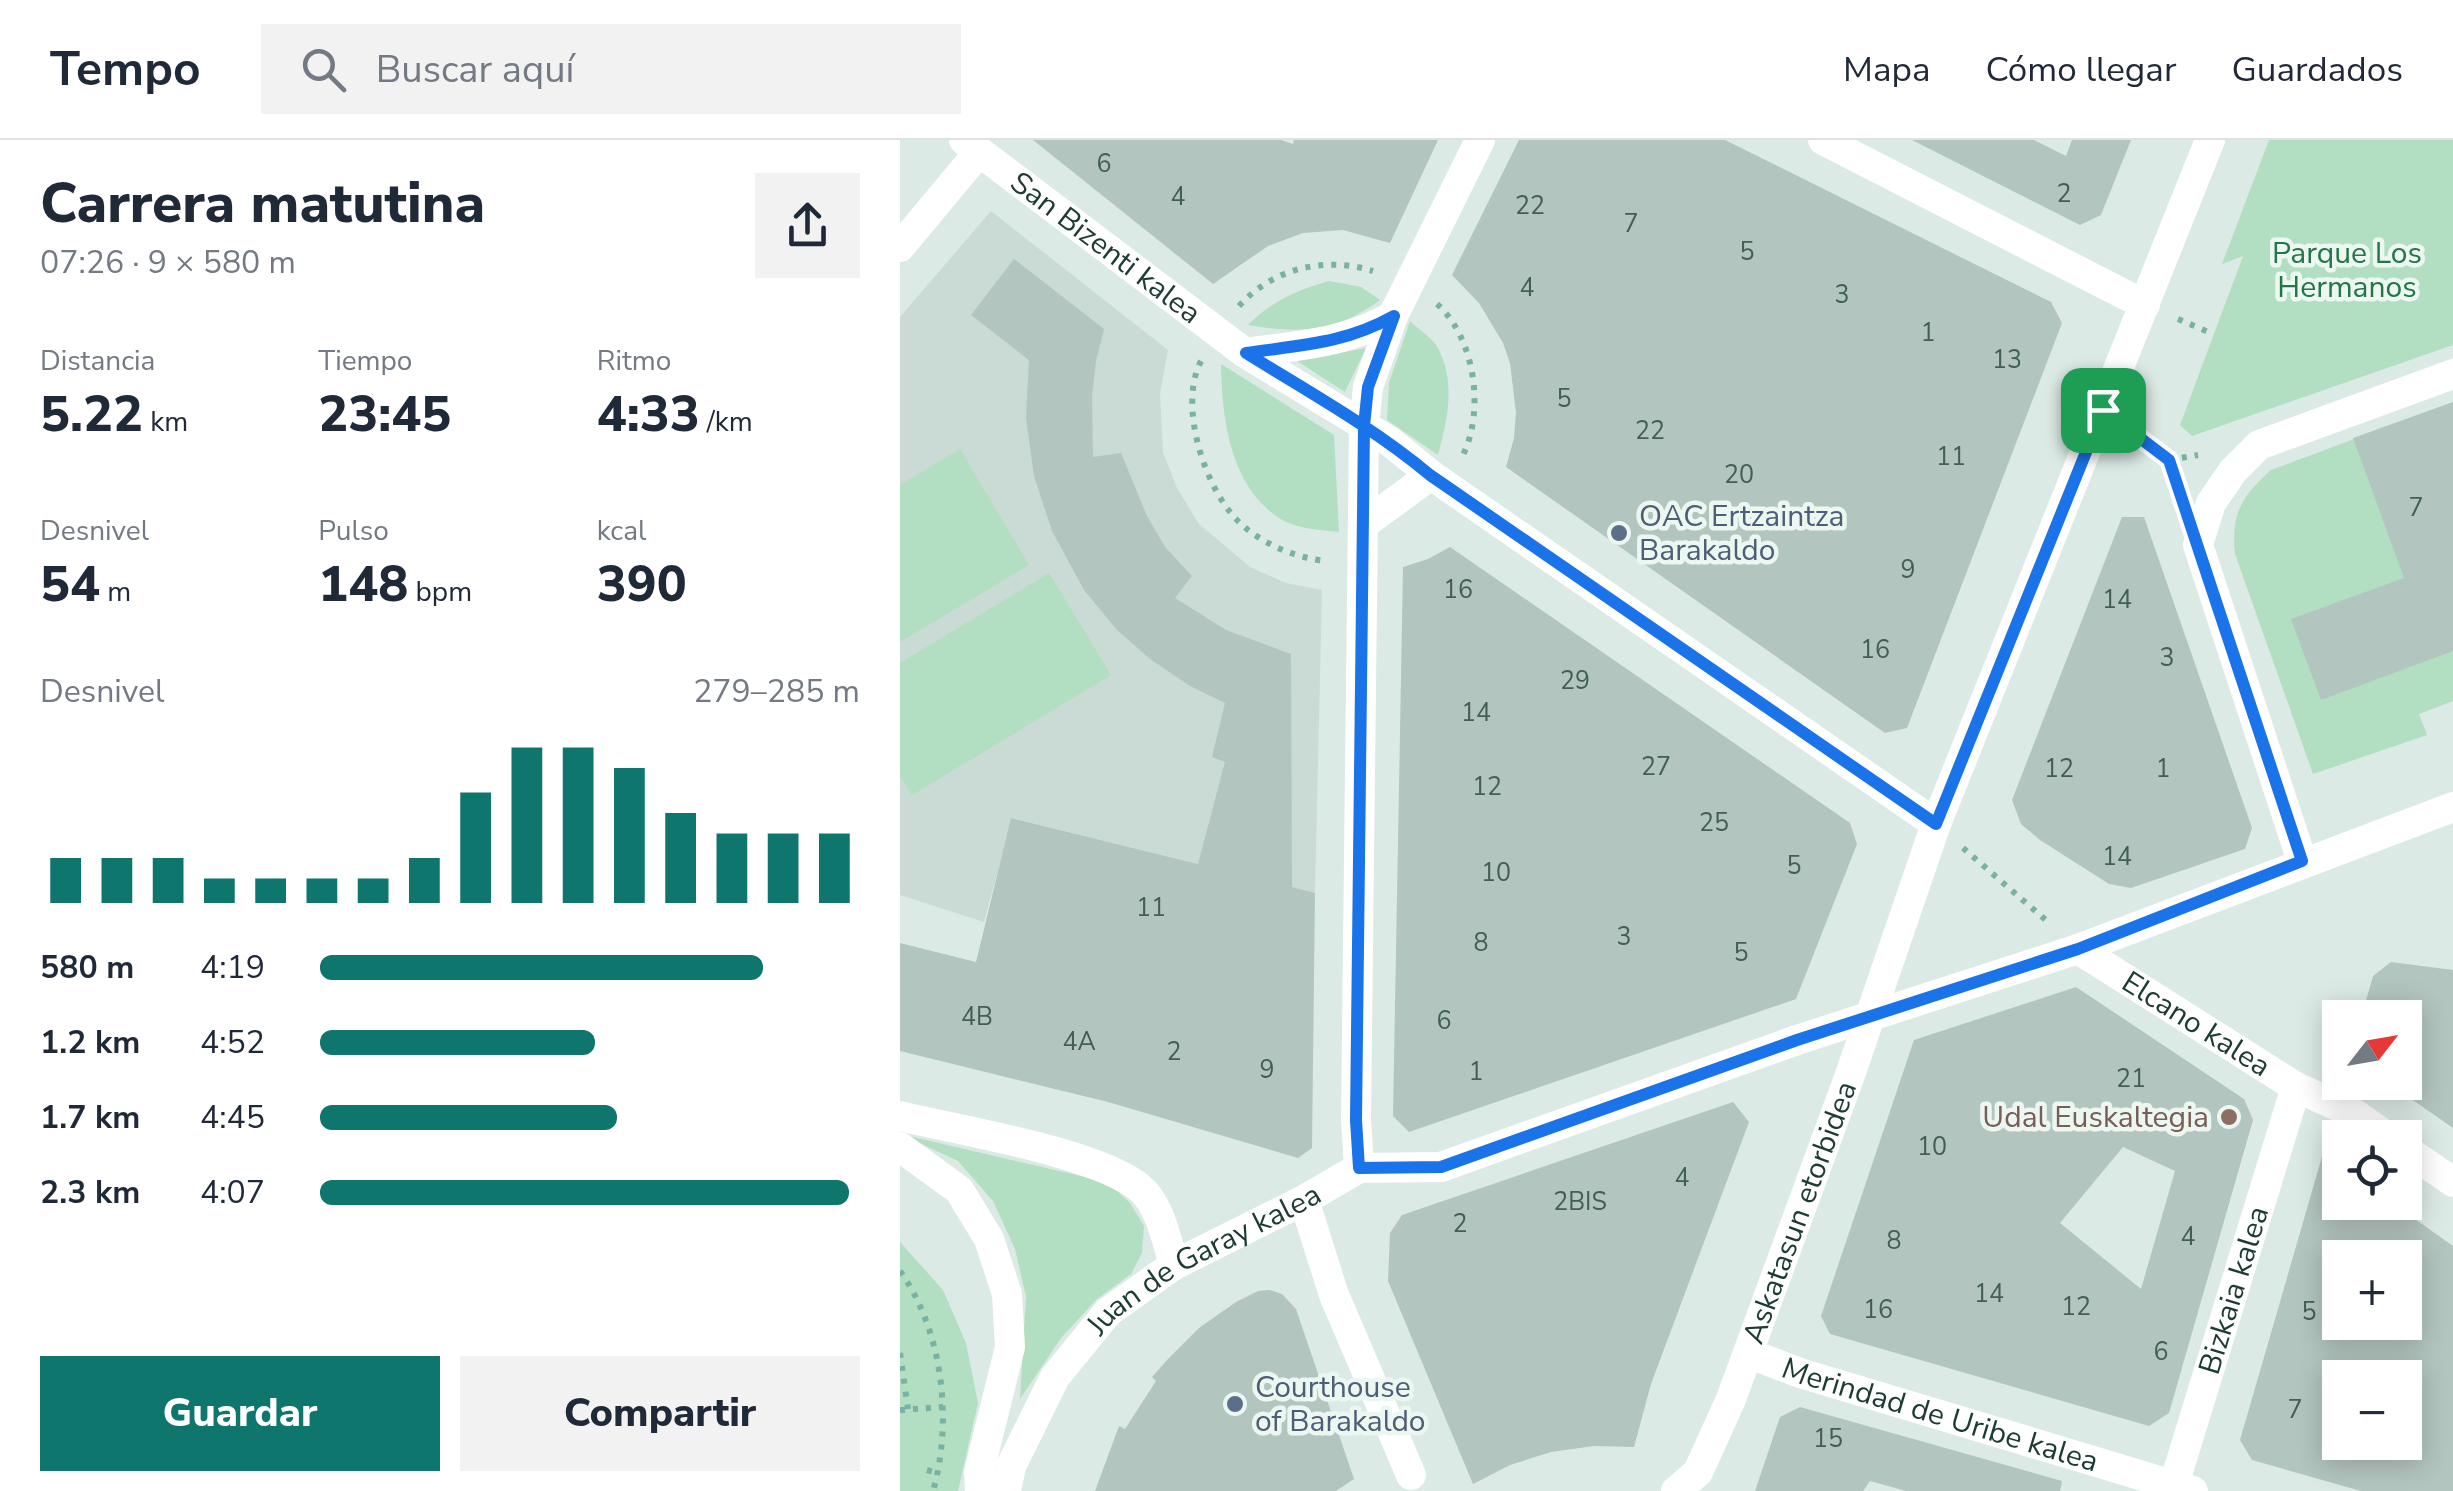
<!DOCTYPE html>
<html lang="es">
<head>
<meta charset="utf-8">
<style>
  :root { --surface:#fff; --page:#f2f2f3; --text:#1f2937; --muted:#747a83; --line:#e0e1e3; --accent:#0f766e }
  body { margin:0; font-family:"Nunito Sans",sans-serif; background:var(--page); color:var(--text); height:100vh; display:flex; flex-direction:column; font-size:38px; white-space:nowrap }
  * { box-sizing:border-box; margin:0 }
  p { font-size:32px; color:var(--muted) }
  .icon { flex:none; width:55px; height:55px; fill:none; stroke:currentColor; stroke-width:2; stroke-linecap:round; stroke-linejoin:round }
  .map { position:relative; flex:1; overflow:hidden }
  .panel { display:flex; flex-direction:column; background:var(--surface); width:900px }
  .panel>* { flex:none }
  .needle { width:65px; rotate:59deg }
  .controls { position:absolute; left:1422px; top:860px; display:grid; gap:20px }
  .controls a { display:grid; place-items:center; width:100px; height:100px; border-radius:0px; background:var(--surface); box-shadow:0 5px 25px #0003; font-size:50px }
  .pin { position:absolute; display:grid; place-items:center; width:85px; height:85px; color:#fff; margin:-42px; border-radius:20px; box-shadow:0 5px 15px #0006 }
  .round { display:grid; place-items:center; flex:none; width:105px; height:105px; border-radius:0px; background:var(--page) }
  .headline { display:flex; align-items:center; justify-content:space-between; height:170px; padding:0 40px }
  h1 { font-size:55px; font-weight:800; line-height:75px }
  .figures { display:grid; grid-template-columns:repeat(3,1fr); gap:15px; height:170px; padding:10px 40px }
  .figures div { display:grid; align-content:center }
  .figures b { font-size:50px; font-weight:800 }
  .figures small { font-size:28px; font-weight:400 }
  .figures p { font-size:28px }
  .chart { height:280px; padding:20px 40px }
  .chart p { display:flex; justify-content:space-between }
  .chart svg { width:100%; height:180px; margin-top:10px; stroke:var(--accent); stroke-width:6 }
  .primary-button { display:flex; gap:20px; margin-top:auto; padding:20px 40px }
  .primary-button a { flex:1; height:115px; border-radius:0px; background:var(--accent); color:#fff; font-size:40px; font-weight:800; line-height:115px; text-align:center }
  .primary-button a+a { background:var(--page); color:var(--text) }
  ul { padding:0 40px; list-style:none; font-size:32px }
  li { display:grid; grid-template-columns:160px 120px 1fr; align-items:center; height:75px }
  li i { height:25px; border-radius:12px; background:var(--accent) }
  header { display:flex; align-items:center; gap:60px; box-sizing:border-box; height:140px; padding:0 50px; background:var(--surface); border-bottom:2px solid var(--line) }
  header strong { font-size:48px }
  nav { display:flex; gap:55px; margin-inline-start:auto; font-size:35px }
  .search { width:700px; height:90px; background:var(--page); display:flex; align-items:center; gap:25px; box-sizing:border-box; padding:0 35px; border-radius:0px; color:var(--muted); font-size:38px }
  main { display:flex; flex:1; min-height:0 }
  .map>svg:first-child { display:block }
  .built { fill:#cadad4 }
  .green { fill:#b2dec1 }
  .building { fill:#b2c5be; fill-rule:evenodd }
  .lines { fill:none; stroke-linecap:round; stroke-linejoin:round }
  .path { stroke:#79b1a3; stroke-width:6; stroke-dasharray:5 8; stroke-linecap:butt }
  .minor { stroke:#fff; stroke-width:30 }
  .route-casing { stroke:#fff; stroke-width:20 }
  .route { stroke:#1a73e8; stroke-width:12 }
  .service-dot { fill:#5c6f8a; stroke:#edf7f2; stroke-width:4 }
  .education-dot { fill:#8d6e63; stroke:#edf7f2; stroke-width:4 }
  .labels { text-anchor:middle; dominant-baseline:central; stroke-width:9; stroke-linejoin:round; paint-order:stroke }
  .number-label { font-size:25px; fill:#425e56 }
  .street-label { font-size:30px; fill:#1d3b34; stroke:#edf7f2 }
  .park-label { font-size:30px; fill:#247548; stroke:#edf7f2 }
  .service-label { font-size:30px; fill:#4e5e75; stroke:#edf7f2; text-anchor:start }
  .education-label { font-size:30px; fill:#785e54; stroke:#edf7f2; text-anchor:end }
</style>
</head>
<body>
<header>
<strong>Tempo</strong>
<div class="search"><svg class="icon" aria-label="search" viewBox="0 0 24 24"><circle cx="10" cy="10" r="6"/><path d="M15 15l6 6"/></svg>Buscar aquí</div>
<nav><a>Mapa</a><a>Cómo llegar</a><a>Guardados</a></nav>
</header>
<main>
<section class="panel">
<div class="headline"><div><h1>Carrera matutina</h1><p>07:26 · 9 × 580 m</p></div><a class="round"><svg class="icon" aria-label="share" viewBox="0 0 24 24"><path d="M12 15V3M7 8l5-5 5 5M5 13v7h14v-7"/></svg></a></div>
<div class="figures">
<div><p>Distancia</p><b>5.22<small> km</small></b></div>
<div><p>Tiempo</p><b>23:45</b></div>
<div><p>Ritmo</p><b>4:33<small> /km</small></b></div>
</div>
<div class="figures">
<div><p>Desnivel</p><b>54<small> m</small></b></div>
<div><p>Pulso</p><b>148<small> bpm</small></b></div>
<div><p>kcal</p><b>390</b></div>
</div>
<div class="chart"><p><span>Desnivel</span>279–285 m</p>
<svg viewBox="0 0 160 44" preserveAspectRatio="none"><path d="M5 44V33M15 44V33M25 44V33M35 44V38M45 44V38M55 44V38M65 44V38M75 44V33M85 44V17M95 44V6M105 44V6M115 44V11M125 44V22M135 44V27M145 44V27M155 44V27"/></svg>
</div>
<ul>
<li><b>580 m</b>4:19<i style="width:82%"></i></li>
<li><b>1.2 km</b>4:52<i style="width:51%"></i></li>
<li><b>1.7 km</b>4:45<i style="width:55%"></i></li>
<li><b>2.3 km</b>4:07<i style="width:98%"></i></li>
</ul>
<div class="primary-button"><a>Guardar</a><a>Compartir</a></div>
</section>
<div class="map">
<svg width="1553" height="1351" viewBox="0 0 1553 1351">
  <rect width="100%" height="100%" fill="#dceae5"/>
  <path class="built" d="M 91,71 L 268,210 L 260,253 L 263,312 L 277,348 L 299,384 L 350,427 L 386,443 L 422,450 L 415,753 L 112,678 L 84,782 L 0,755 L 0,177 Z"/>
  <path class="green" d="M 1369,0 L 1553,0 L 1553,205 L 1292,296 L 1280,285 L 1343,116 L 1322,124 Z
    M 429,141 L 461,147 L 480,160 C 437,192 400,194 348,185 C 372,161 397,150 429,141 Z
    M 510,181 C 519,190 534,199 539,210 C 556,245 547,281 538,315 L 487,280 L 489,243 Z
    M 466,208 L 445,252 L 397,221 Z
    M 321,224 L 434,295 L 439,392 C 420,390 396,389 379,378 C 329,345 322,277 321,224 Z
    M 1553,262 L 1553,561 L 1519,574 L 1527,595 L 1413,634 L 1335,414 C 1331,374 1341,357 1371,330 Z
    M 60,309 L 129,425 L 0,502 L 0,345 Z
    M 149,433 L 211,535 L 12,655 L 0,636 L 0,523 Z
    M 0,994 L 185,1037 L 213,1047 L 230,1063 L 244,1086 L 242,1113 L 231,1134 L 197,1159 L 161,1198 L 120,1259 L 126,1156 L 115,1109 L 93,1061 L 58,1021 Z
    M 0,1102 L 43,1150 L 66,1203 L 78,1263 L 58,1351 L 0,1351 Z"/>
  <path class="building" d="M 133,0 L 381,0 L 393,4 L 394,0 L 538,0 L 490,103 L 443,90 L 403,93 L 368,106 L 313,144 Z
    M 619,0 L 825,0 L 1151,162 L 1162,183 L 1007,588 L 985,593 L 606,327 L 614,298 L 616,273 L 610,223 L 603,203 L 579,163 L 552,135 Z
    M 1012,0 L 1134,0 L 1166,16 L 1172,0 L 1231,0 L 1201,75 L 1180,85 Z
    M 114,119 L 204,189 L 196,221 L 192,256 L 193,317 L 221,313 L 247,376 L 265,407 L 292,436 L 275,458 L 326,490 L 391,514 L 392,747 L 415,753 L 412,1008 L 398,1018 L 208,962 L 0,911 L 0,803 L 76,822 L 111,678 L 298,724 L 325,622 L 312,617 L 325,563 L 290,546 L 250,519 L 217,490 L 184,450 L 152,391 L 134,336 L 126,278 L 129,220 L 71,175 Z
    M 1553,262 L 1553,511 L 1421,560 L 1391,479 L 1504,438 L 1453,298 Z
    M 1222,377 L 1244,377 L 1352,688 L 1345,709 L 1231,748 L 1209,744 L 1140,700 L 1121,684 L 1112,660 Z
    M 550,407 L 950,683 L 957,704 L 896,859 L 509,992 L 493,976 L 503,427 L 528,419 Z
    M 1491,822 L 1553,830 L 1553,988 L 1487,942 L 1505,942 L 1505,878 L 1461,878 L 1473,836 Z
    M 1176,847 L 1344,959 L 1353,980 L 1269,1273 L 1249,1286 L 930,1194 L 921,1176 L 1014,900 ZM 1223,1007 L 1275,1031 L 1241,1149 L 1160,1083 Z
    M 833,962 L 849,982 L 751,1244 L 734,1307 L 694,1306 L 651,1312 L 610,1325 L 573,1344 L 488,1141 L 490,1093 L 502,1075 Z
    M 1430,989 L 1440,990 L 1440,1062 L 1491,1062 L 1553,1106 L 1553,1351 L 1461,1351 L 1352,1320 L 1340,1300 ZM 1440,1118 L 1505,1118 L 1505,1182 L 1440,1182 ZM 1440,1238 L 1505,1238 L 1505,1302 L 1440,1302 Z
    M 370,1150 L 382,1154 L 396,1169 L 454,1339 L 436,1351 L 195,1351 L 219,1286 L 225,1289 L 256,1241 L 252,1237 L 268,1219 L 299,1188 L 336,1162 L 358,1151 Z
    M 900,1267 L 1162,1341 L 1160,1351 L 1006,1351 L 970,1341 L 963,1351 L 855,1351 L 880,1277 Z"/>
  <g class="lines">
    <path class="path" d="M 537,164 C 575,198 585,270 563,315
      M 339,166 C 373,128 425,116 473,131
      M 1278,179 L 1313,194
      M 301,221 C 278,265 304,346 337,380 C 359,403 397,419 428,421
      M 1232,292 L 1269,320 L 1279,349
      M 1269,320 L 1298,315
      M 1063,708 L 1148,782
      M 0,1131 C 43,1191 53,1281 33,1351
      M 0,1213 L 8,1269
      M 0,1270 L 43,1267
      M 27,1330 L 38,1333"/>
    <g class="minor">
      <path id="s1" d="M 64,0 L 345,213 L 488,300 L 531,335 L 1036,684"/>
      <path d="M 923,0 L 1245,165"/>
      <path d="M 0,107 L 79,12"/>
      <path d="M 345,213 C 400,205 444,204 493,176"/>
      <path d="M 464,384 L 531,335"/>
      <path d="M 1402,721 L 1298,405 L 1311,363 L 1333,331 L 1359,305 L 1553,234"/>
      <path id="s2" d="M 1178,809 L 1396,947 L 1455,974 L 1489,998"/>
      <path d="M 0,976 C 57,990 201,1013 241,1049 C 260,1065 267,1102 274,1125"/>
      <path d="M 0,1007 L 59,1050 L 89,1099 L 107,1154 L 110,1207 L 79,1332 L 80,1351"/>
      <path d="M 1505,1009 L 1553,1042"/>
      <path d="M 459,1028 L 456,980 L 464,286 L 468,247 L 493,176 L 580,0"/>
      <path d="M 404,1060 L 434,1155 L 511,1335"/>
      <path id="s3" d="M 848,1213 L 900,1233 L 1293,1351"/>
      <path id="s4" d="M 106,1351 L 111,1326 L 155,1237 L 208,1172 L 274,1125 L 404,1060 L 459,1028 L 541,1027 L 897,900 L 1178,809 L 1553,667"/>
      <path id="s5" d="M 776,1351 L 798,1332 L 831,1259 L 950,935 L 1036,684 L 1310,0"/>
      <path id="s6" d="M 1272,1351 L 1396,947"/>
    </g>
  </g>
  <g class="lines">
    <defs>
      <path id="route" d="M 1203,270 L 1036,684 L 530,335 C 474,288 409,252 346,213 C 400,205 444,204 494,176 L 468,247 L 464,286 L 456,980 L 459,1028 L 541,1027 L 897,900 L 1178,809 L 1402,721 L 1269,320 L 1203,270"/>
    </defs>
    <use href="#route" class="route-casing"/>
    <use href="#route" class="route"/>
  </g>
  <g class="service-dot">
    <circle cx="719" cy="393" r="10"/>
    <circle cx="335" cy="1264" r="10"/>
  </g>
  <circle class="education-dot" cx="1329" cy="977" r="10"/>
  <g class="labels">
    <g class="number-label">
      <text x="204" y="24">6</text>
      <text x="1164" y="54">2</text>
      <text x="278" y="57">4</text>
      <text x="630" y="66">22</text>
      <text x="731" y="84">7</text>
      <text x="847" y="112">5</text>
      <text x="627" y="148">4</text>
      <text x="942" y="155">3</text>
      <text x="1028" y="193">1</text>
      <text x="1107" y="220">13</text>
      <text x="664" y="259">5</text>
      <text x="750" y="291">22</text>
      <text x="1051" y="317">11</text>
      <text x="839" y="335">20</text>
      <text x="1516" y="368">7</text>
      <text x="1008" y="430">9</text>
      <text x="558" y="450">16</text>
      <text x="1217" y="460">14</text>
      <text x="975" y="510">16</text>
      <text x="1267" y="518">3</text>
      <text x="675" y="541">29</text>
      <text x="576" y="573">14</text>
      <text x="756" y="627">27</text>
      <text x="1159" y="629">12</text>
      <text x="1263" y="629">1</text>
      <text x="587" y="647">12</text>
      <text x="814" y="683">25</text>
      <text x="1217" y="717">14</text>
      <text x="894" y="726">5</text>
      <text x="596" y="733">10</text>
      <text x="251" y="768">11</text>
      <text x="724" y="797">3</text>
      <text x="581" y="803">8</text>
      <text x="841" y="813">5</text>
      <text x="77" y="877">4B</text>
      <text x="544" y="881">6</text>
      <text x="179" y="902">4A</text>
      <text x="274" y="912">2</text>
      <text x="367" y="930">9</text>
      <text x="576" y="932">1</text>
      <text x="1231" y="939">21</text>
      <text x="1032" y="1007">10</text>
      <text x="782" y="1038">4</text>
      <text x="680" y="1062">2BIS</text>
      <text x="560" y="1084">2</text>
      <text x="1288" y="1097">4</text>
      <text x="994" y="1101">8</text>
      <text x="1089" y="1154">14</text>
      <text x="1176" y="1167">12</text>
      <text x="978" y="1170">16</text>
      <text x="1409" y="1172">5</text>
      <text x="1261" y="1212">6</text>
      <text x="1395" y="1270">7</text>
      <text x="928" y="1299">15</text>
    </g>
    <g class="street-label">
      <text stroke="none"><textPath href="#s1" startOffset="178">San Bizenti kalea</textPath></text>
      <text stroke="none"><textPath href="#s2" startOffset="140">Elcano kalea</textPath></text>
      <text stroke="none"><textPath href="#s5" startOffset="308">Askatasun etorbidea</textPath></text>
      <text stroke="none"><textPath href="#s4" startOffset="318">Juan de Garay kalea</textPath></text>
      <text stroke="none"><textPath href="#s6" startOffset="210">Bizkaia kalea</textPath></text>
      <text stroke="none"><textPath href="#s3" startOffset="202">Merindad de Uribe kalea</textPath></text>
    </g>
    <g class="park-label">
      <text x="1447" y="113">Parque Los<tspan x="1447" dy="34">Hermanos</tspan></text>
    </g>
    <g class="service-label">
      <text x="739" y="376">OAC Ertzaintza<tspan x="739" dy="34">Barakaldo</tspan></text>
      <text x="355" y="1247">Courthouse<tspan x="355" dy="34">of Barakaldo</tspan></text>
    </g>
    <g class="education-label">
      <text x="1309" y="977">Udal Euskaltegia</text>
    </g>
  </g>
</svg>
<div class="controls">
<a><svg class="needle" viewBox="-14 -14 28 28"><path d="M0-13l5 13h-10z" fill="#e53935"/><path d="M0 13l5-13h-10z" fill="#747a83"/></svg></a>
<a><svg class="icon" aria-label="locate" viewBox="0 0 24 24"><circle cx="12" cy="12" r="6"/><path d="M12 2v4M12 18v4M2 12h4M18 12h4"/></svg></a>
<a>+</a>
<a>−</a>
</div>
<div class="pin" style="left:1203px;top:270px;background:#1e9e55"><svg class="icon" aria-label="arrive" viewBox="0 0 24 24"><path d="M6 21V4h12l-3 4 3 4H6"/></svg></div>
</div>
</main>
</body>
</html>
